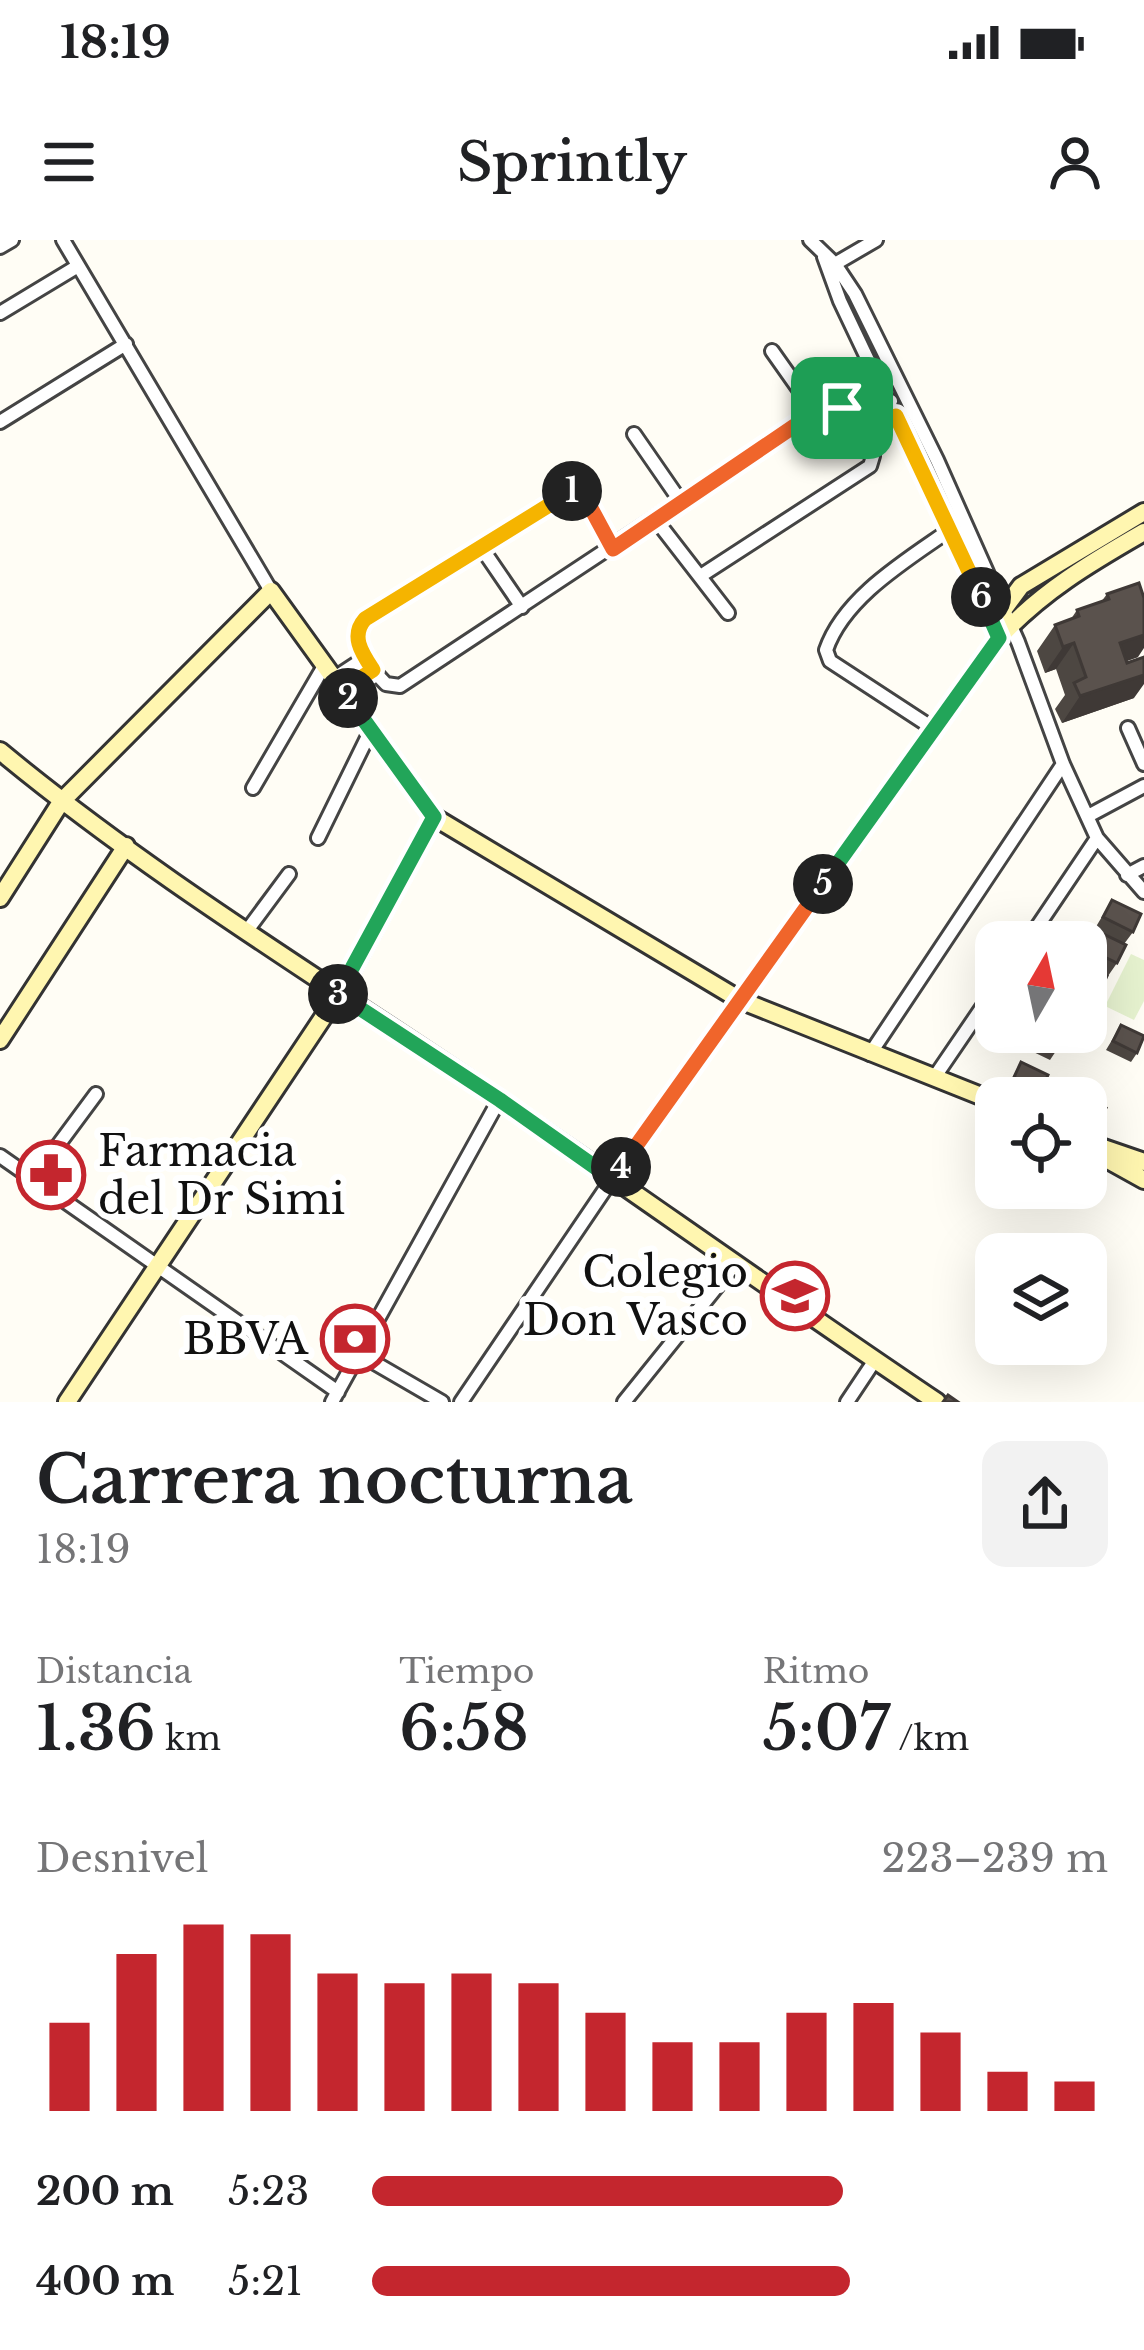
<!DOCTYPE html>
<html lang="es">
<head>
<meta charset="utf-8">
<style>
  :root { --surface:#fff; --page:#f2f2f2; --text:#202124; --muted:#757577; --accent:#c4262e }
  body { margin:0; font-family:"Libre Baskerville",serif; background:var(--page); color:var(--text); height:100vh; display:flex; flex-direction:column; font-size:45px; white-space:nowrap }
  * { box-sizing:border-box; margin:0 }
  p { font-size:39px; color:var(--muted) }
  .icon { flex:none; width:66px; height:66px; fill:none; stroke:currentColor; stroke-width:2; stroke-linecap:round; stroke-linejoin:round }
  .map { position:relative; height:1162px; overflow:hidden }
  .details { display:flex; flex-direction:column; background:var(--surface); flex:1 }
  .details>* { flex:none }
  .needle { width:78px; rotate:9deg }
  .fabs { position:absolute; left:975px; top:681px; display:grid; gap:24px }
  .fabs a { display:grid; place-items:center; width:132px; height:132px; border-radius:24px; background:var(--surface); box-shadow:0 12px 48px #0002; font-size:60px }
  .pin { position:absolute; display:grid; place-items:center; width:102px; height:102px; color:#fff; margin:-51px; border-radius:24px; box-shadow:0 6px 18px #0006 }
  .km { position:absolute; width:60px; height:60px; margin:-30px; border-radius:50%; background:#222; color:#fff; font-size:33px; line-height:60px; text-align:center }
  .round { display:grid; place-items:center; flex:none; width:126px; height:126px; border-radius:24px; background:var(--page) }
  .summary { display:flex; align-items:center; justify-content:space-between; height:204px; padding:0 36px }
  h1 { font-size:66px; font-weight:600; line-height:90px }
  .stats { display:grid; grid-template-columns:repeat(3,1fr); gap:18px; height:204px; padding:12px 36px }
  .stats div { display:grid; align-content:center }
  .stats b { font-size:60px; font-weight:600 }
  .stats small { font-size:33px; font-weight:400 }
  .stats p { font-size:33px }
  .chart { height:336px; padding:24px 36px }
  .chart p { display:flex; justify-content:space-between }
  .chart svg { width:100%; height:216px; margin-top:12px; stroke:var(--accent); stroke-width:6 }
  ul { padding:0 36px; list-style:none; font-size:39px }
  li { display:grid; grid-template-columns:192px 144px 1fr; align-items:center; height:90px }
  li i { height:30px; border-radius:15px; background:var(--accent) }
  .status { display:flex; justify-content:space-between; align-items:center; height:84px; padding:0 60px; background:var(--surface); direction:ltr }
  .status svg { height:33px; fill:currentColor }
  header { display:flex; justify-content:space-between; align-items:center; height:156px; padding:0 36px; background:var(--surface); font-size:54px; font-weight:600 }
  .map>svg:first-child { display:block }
  .pitch { fill:#e6f2cf }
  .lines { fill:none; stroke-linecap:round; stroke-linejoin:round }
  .street-casing { stroke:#444; stroke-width:18 }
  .secondary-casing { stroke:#333; stroke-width:22 }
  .street { stroke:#fff; stroke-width:12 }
  .secondary { stroke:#fff6b0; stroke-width:16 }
  .wall { fill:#4d4742 }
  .shaded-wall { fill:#3f3936 }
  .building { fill:#5a524d; stroke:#3f3936; stroke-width:3 }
  .split-1-casing { stroke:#fff; stroke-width:24 }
  .split-2-casing { stroke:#fff; stroke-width:24 }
  .split-3-casing { stroke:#fff; stroke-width:24 }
  .split-4-casing { stroke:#fff; stroke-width:24 }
  .split-5-casing { stroke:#fff; stroke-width:24 }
  .split-6-casing { stroke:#fff; stroke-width:24 }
  .split-7-casing { stroke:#fff; stroke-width:24 }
  .split-1 { stroke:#f0652b; stroke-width:15 }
  .split-2 { stroke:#f5b400; stroke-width:15 }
  .split-3 { stroke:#22a559; stroke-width:15 }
  .split-4 { stroke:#22a559; stroke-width:15 }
  .split-5 { stroke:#f0652b; stroke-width:15 }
  .split-6 { stroke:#22a559; stroke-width:15 }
  .split-7 { stroke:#f5b400; stroke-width:15 }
  .labels { text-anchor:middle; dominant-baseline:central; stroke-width:12; stroke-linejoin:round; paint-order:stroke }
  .poi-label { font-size:42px; fill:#111; stroke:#fff; text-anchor:end }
</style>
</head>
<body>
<div class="status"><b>18:19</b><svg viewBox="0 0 49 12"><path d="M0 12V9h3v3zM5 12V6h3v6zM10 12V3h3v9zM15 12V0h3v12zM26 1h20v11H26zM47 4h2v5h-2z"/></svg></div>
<header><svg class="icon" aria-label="menu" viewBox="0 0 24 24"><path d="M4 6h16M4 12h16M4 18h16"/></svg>Sprintly<svg class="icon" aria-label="person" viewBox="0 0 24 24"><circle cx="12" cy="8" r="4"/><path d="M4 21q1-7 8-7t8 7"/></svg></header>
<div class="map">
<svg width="1144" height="1162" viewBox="0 0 1144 1162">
  <rect width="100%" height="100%" fill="#fffdf5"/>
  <path class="pitch" d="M 1131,714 L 1144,720 L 1144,761 L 1134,780 L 1105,766 Z"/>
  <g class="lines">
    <defs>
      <path id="street" d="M 63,0 L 271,351
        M 810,0 L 835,24 L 855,54 L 937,220 L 1018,402 L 1063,524 L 1097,598 L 1144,652
        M 0,7 L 12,0
        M 824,17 L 840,61 L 999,396
        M 828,28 L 876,0
        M 0,73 L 78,26
        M 772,111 L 815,172
        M 0,182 L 126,104
        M 855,185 L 891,161
        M 634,194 L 681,262
        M 862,196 L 902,173
        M 656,280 L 728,373
        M 481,307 L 522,367
        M 613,309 L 586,259 L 577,251 L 567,252 L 365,379 C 348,402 368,426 386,444 L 400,446 L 815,172 L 833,165 L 842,168 L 873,216 L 870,226 L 702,335
        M 333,439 L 365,418
        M 342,450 L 373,430
        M 1128,488 L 1144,524
        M 934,489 L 830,421 L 826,410 C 844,357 907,320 951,289
        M 253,548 L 324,426
        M 1088,576 L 1144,546
        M 318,598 L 371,490
        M 1127,635 L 1144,626
        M 246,692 L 289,634
        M 1027,702 L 1097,598
        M 870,814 L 1063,524
        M 934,838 L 996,747
        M 0,916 L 338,1152
        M 33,939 L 96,854
        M 361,1115 L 442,1162
        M 332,1162 L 499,860
        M 461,1162 L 612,939 L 740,760
        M 624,1162 L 736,1023
        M 847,1162 L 875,1120"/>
      <path id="secondary" d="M 999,398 L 1004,369 L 1021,346 L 1144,272
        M 0,511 C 157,641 333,746 501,861 C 647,961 791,1064 937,1162
        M 0,658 L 61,562 L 271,351 L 434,577 L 740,760 L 996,862
        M 740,760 L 999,398 C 1041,352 1090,323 1144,292
        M 0,800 L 126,606
        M 1086,902 L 1144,922
        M 1097,907 L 1108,920 L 1144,940
        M 67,1162 L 338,755 L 434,577"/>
    </defs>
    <use href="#street" class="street-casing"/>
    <use href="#secondary" class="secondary-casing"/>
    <use href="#street" class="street"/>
    <use href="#secondary" class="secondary"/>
  </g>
  <path class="wall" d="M 1107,354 L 1138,417 L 1126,421 L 1134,458 L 1062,483 L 1055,469 L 1065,455 L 1056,429 L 1045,433 L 1037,411 L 1055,385 L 1071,379 L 1077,370 L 1101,362 Z
    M 1112,660 L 1133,692 L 1124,704 L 1117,723 L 1108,736 L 1086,725 L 1086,702 L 1076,702 L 1087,686 L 1094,690 Z
    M 1086,726 L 1099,753 L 1086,778 Z
    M 1121,785 L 1137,813 L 1131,822 L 1106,810 Z
    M 1028,792 L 1058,792 L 1056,811 L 1050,820 L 1021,806 Z
    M 1021,822 L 1041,851 L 1036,858 L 1032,858 L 1008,846 Z
    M 1086,858 L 1100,880 L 1094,889 L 1086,885 Z"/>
  <path class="shaded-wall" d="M 1144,395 L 1144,408 L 1138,417 L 1102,430 L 1120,403 Z
    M 1074,403 L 1056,429 L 1045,433 L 1063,407 Z
    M 1144,435 L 1144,444 L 1134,458 L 1062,483 L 1080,456 Z"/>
  <path class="building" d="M 1139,343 L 1144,358 L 1144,395 L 1120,403 L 1127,423 L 1144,417 L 1144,435 L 1080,456 L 1074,443 L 1086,437 L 1074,403 L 1063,407 L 1055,385 L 1079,376 L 1077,370 L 1109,359 L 1107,354 Z
    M 1112,660 L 1141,674 L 1133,692 L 1103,677 Z
    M 1087,686 L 1126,705 L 1117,723 L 1086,708 L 1086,702 L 1079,702 Z
    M 1086,726 L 1107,736 L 1099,753 L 1086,747 Z
    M 1086,760 L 1093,764 L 1086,778 Z
    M 1121,785 L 1144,796 L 1137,813 L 1113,801 Z
    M 1030,792 L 1058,792 L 1064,795 L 1056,811 L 1027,797 Z
    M 1021,822 L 1048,835 L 1041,851 L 1014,837 Z
    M 1060,843 L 1072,849 L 1067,858 L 1053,856 Z
    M 1083,856 L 1106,868 L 1100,880 L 1086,873 L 1086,858 L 1082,858 Z
    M 948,1155 L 958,1162 L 943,1162 Z"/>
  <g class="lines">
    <defs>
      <path id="split-1" d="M 572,251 L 586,259 L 613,309 L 815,172 L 833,165 L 842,168"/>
      <path id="split-2" d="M 348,458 L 342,450 L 373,430 C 362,413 350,396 365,379 L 572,251"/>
      <path id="split-3" d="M 338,754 L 434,577 L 348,458"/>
      <path id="split-4" d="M 338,754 L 500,860 L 612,939 L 621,927"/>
      <path id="split-5" d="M 621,927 L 823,644"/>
      <path id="split-6" d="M 823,644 L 999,398 L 981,357"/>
      <path id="split-7" d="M 842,168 L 862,196 L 896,176 L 981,357"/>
    </defs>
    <use href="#split-1" class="split-1-casing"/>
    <use href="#split-2" class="split-2-casing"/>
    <use href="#split-3" class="split-3-casing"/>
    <use href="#split-4" class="split-4-casing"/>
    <use href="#split-5" class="split-5-casing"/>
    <use href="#split-6" class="split-6-casing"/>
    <use href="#split-7" class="split-7-casing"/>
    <use href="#split-1" class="split-1"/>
    <use href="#split-2" class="split-2"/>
    <use href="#split-3" class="split-3"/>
    <use href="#split-4" class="split-4"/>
    <use href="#split-5" class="split-5"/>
    <use href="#split-6" class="split-6"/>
    <use href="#split-7" class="split-7"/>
  </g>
  <defs>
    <symbol id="pharmacy-ring" viewBox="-11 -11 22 22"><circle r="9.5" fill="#fff" stroke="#c4262e" stroke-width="1.5"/><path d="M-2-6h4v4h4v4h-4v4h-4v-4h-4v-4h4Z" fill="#c4262e"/></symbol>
    <symbol id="school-ring" viewBox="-11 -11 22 22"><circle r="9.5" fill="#fff" stroke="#c4262e" stroke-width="1.5"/><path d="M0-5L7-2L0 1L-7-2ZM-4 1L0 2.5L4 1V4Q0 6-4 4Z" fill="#c4262e"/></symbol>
    <symbol id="bank-ring" viewBox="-11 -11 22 22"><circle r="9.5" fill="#fff" stroke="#c4262e" stroke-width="1.5"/><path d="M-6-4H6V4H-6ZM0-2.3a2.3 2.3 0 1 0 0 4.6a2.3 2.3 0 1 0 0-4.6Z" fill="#c4262e"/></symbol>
  </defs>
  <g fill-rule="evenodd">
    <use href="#pharmacy-ring" x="13" y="897" width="76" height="76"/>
    <use href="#school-ring" x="757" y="1018" width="76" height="76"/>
    <use href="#bank-ring" x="317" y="1061" width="76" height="76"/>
  </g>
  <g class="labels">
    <g class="poi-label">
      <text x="98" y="911" text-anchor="start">Farmacia<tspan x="98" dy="48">del Dr Simi</tspan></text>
      <text x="748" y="1032">Colegio<tspan x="748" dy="48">Don Vasco</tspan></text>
      <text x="308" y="1099">BBVA</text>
    </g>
  </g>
</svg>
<div class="fabs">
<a><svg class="needle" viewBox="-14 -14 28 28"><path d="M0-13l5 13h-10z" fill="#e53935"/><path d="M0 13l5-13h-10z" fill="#757577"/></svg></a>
<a><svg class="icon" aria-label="locate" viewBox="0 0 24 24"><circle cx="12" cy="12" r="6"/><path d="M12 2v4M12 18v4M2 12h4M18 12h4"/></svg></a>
<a><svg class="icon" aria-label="layers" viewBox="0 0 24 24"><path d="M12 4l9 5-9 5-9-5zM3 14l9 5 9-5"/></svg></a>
</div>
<div class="pin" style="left:842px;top:168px;background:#1e9e55"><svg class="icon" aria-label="arrive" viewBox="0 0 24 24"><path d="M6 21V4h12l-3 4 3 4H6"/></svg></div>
<b class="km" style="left:572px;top:251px">1</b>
<b class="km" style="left:348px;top:458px">2</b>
<b class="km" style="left:338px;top:754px">3</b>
<b class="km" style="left:621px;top:927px">4</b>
<b class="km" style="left:823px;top:644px">5</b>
<b class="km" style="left:981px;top:357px">6</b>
</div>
<section class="details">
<div class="summary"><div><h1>Carrera nocturna</h1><p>18:19</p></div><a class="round"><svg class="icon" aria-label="share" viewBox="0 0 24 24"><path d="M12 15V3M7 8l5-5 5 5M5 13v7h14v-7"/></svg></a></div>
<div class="stats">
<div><p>Distancia</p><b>1.36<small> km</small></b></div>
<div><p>Tiempo</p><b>6:58</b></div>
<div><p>Ritmo</p><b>5:07<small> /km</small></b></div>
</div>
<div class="chart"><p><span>Desnivel</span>223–239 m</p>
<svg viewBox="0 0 160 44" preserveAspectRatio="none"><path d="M5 44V26M15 44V12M25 44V6M35 44V8M45 44V16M55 44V18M65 44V16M75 44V18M85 44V24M95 44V30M105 44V30M115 44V24M125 44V22M135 44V28M145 44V36M155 44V38"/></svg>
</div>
<ul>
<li><b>200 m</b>5:23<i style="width:64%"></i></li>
<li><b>400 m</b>5:21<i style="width:65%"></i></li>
</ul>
</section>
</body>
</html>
